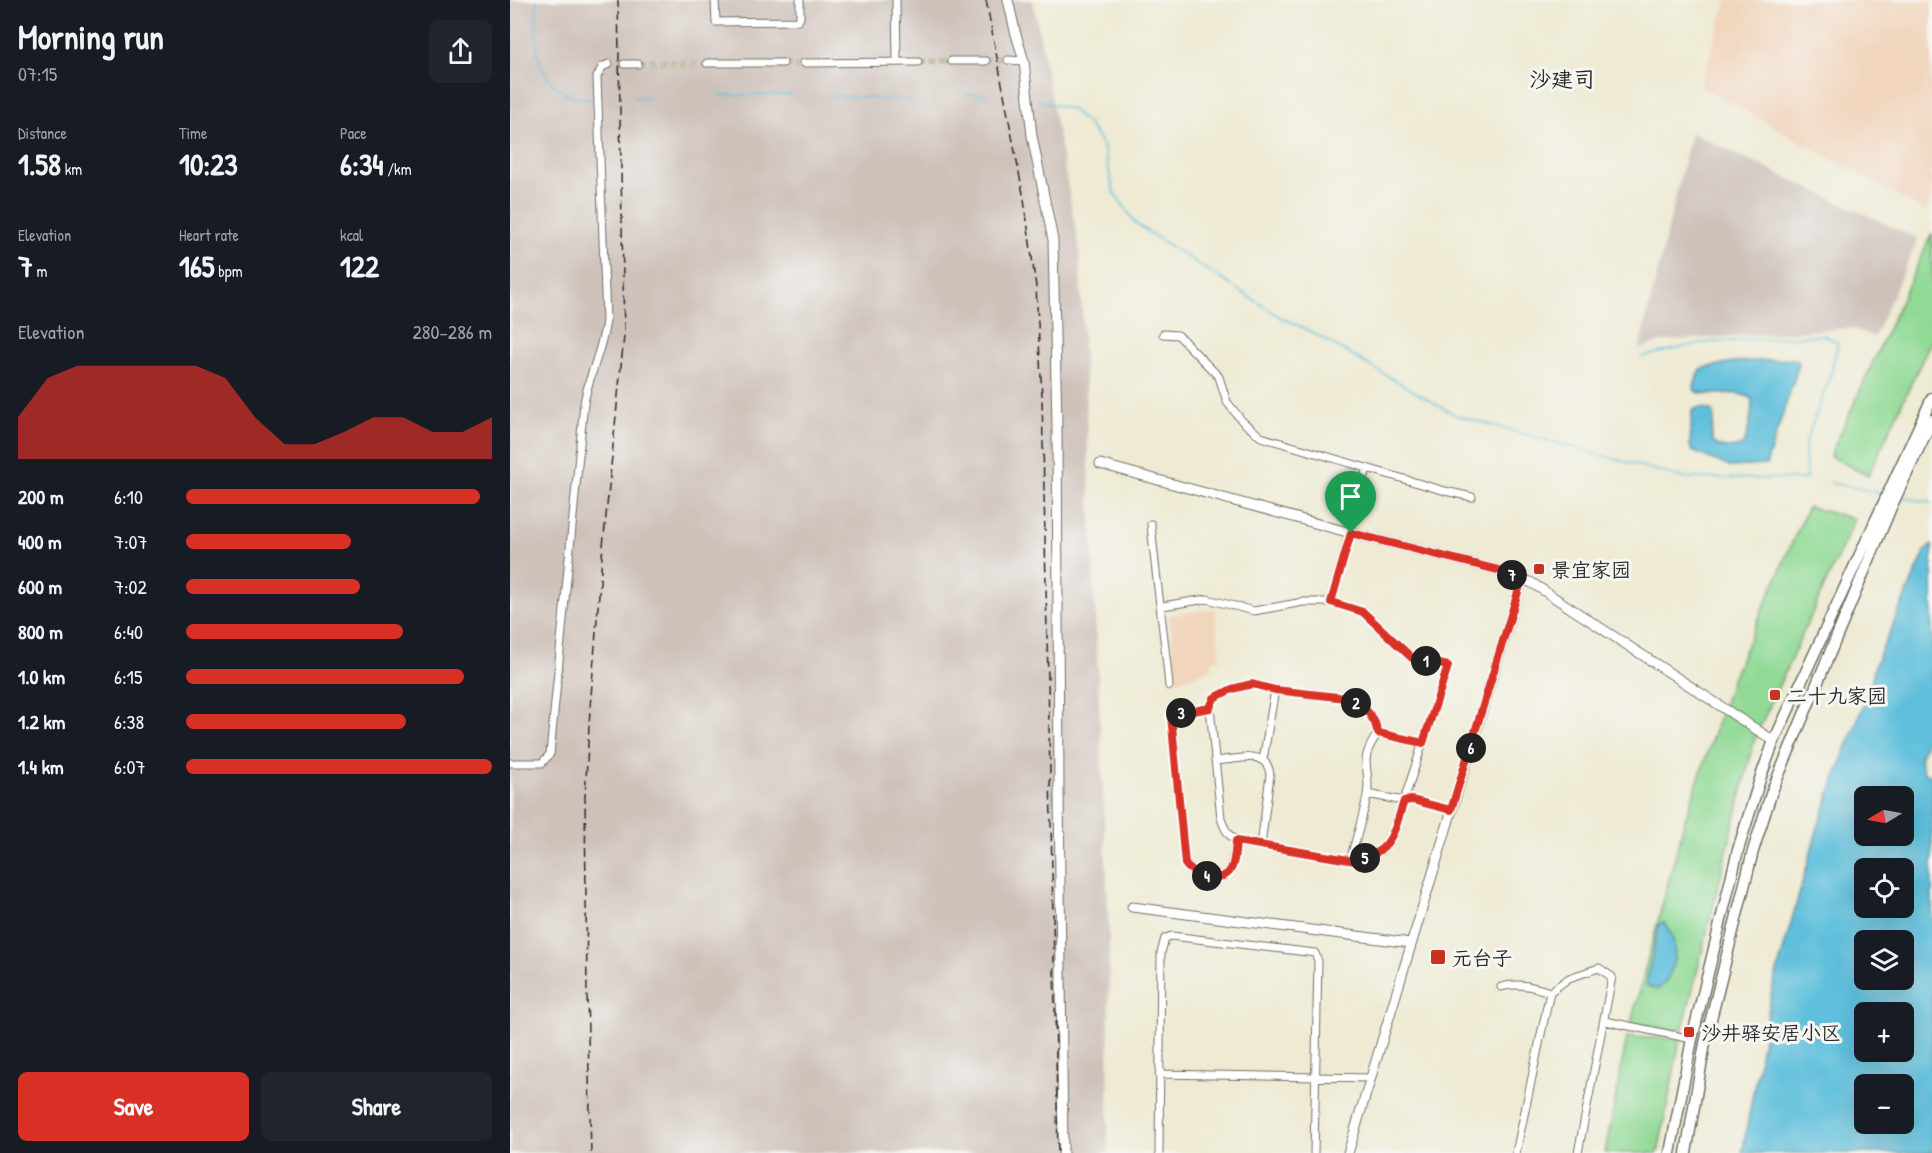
<!DOCTYPE html>
<html lang="en">
<head>
<meta charset="utf-8">
<style>
  :root { --surface:#171b24; --page:#20242c; --text:#f1f3f6; --muted:#9ea1a6; --accent:#d93025 }
  body { margin:0; font-family:"Patrick Hand","LXGW WenKai TC",sans-serif; background:var(--page); color:var(--text); height:100vh; display:flex; flex-direction:column; font-size:22px; white-space:nowrap }
  * { box-sizing:border-box; margin:0 }
  p { font-size:20px; color:var(--muted) }
  .icon { flex:none; width:33px; height:33px; fill:none; stroke:currentColor; stroke-width:2; stroke-linecap:round; stroke-linejoin:round }
  .map { position:relative; flex:1; overflow:hidden }
  .sheet { display:flex; flex-direction:column; background:var(--surface); width:510px }
  .sheet>* { flex:none }
  .needle { width:39px; rotate:260deg }
  .fabs { position:absolute; left:1344px; top:786px; display:grid; gap:12px }
  .fabs a { display:grid; place-items:center; width:60px; height:60px; border-radius:9px; background:var(--surface); box-shadow:0 6px 24px #0002; font-size:30px }
  .pin { position:absolute; display:grid; place-items:center; width:51px; height:51px; color:#fff; margin:-62px -26px; border-radius:50% 50% 50% 0; rotate:-45deg; box-shadow:0 0 6px #0007 }
  .pin .icon { rotate:45deg }
  .km { position:absolute; width:30px; height:30px; margin:-15px; border-radius:50%; background:#222; color:#fff; font-size:16px; line-height:30px; text-align:center }
  .round { display:grid; place-items:center; flex:none; width:63px; height:63px; border-radius:9px; background:var(--page) }
  .summary { display:flex; align-items:center; justify-content:space-between; height:102px; padding:0 18px }
  h1 { font-size:33px; font-weight:700; line-height:45px }
  .stats { display:grid; grid-template-columns:repeat(3,1fr); gap:9px; height:102px; padding:6px 18px }
  .stats div { display:grid; align-content:center }
  .stats b { font-size:30px; font-weight:700 }
  .stats small { font-size:16px; font-weight:400 }
  .stats p { font-size:16px }
  .chart { height:168px; padding:12px 18px }
  .chart p { display:flex; justify-content:space-between }
  .chart svg { width:100%; height:108px; margin-top:6px; fill:var(--accent); opacity:.7 }
  .cta { display:flex; gap:12px; margin-top:auto; padding:12px 18px }
  .cta a { flex:1; height:69px; border-radius:9px; background:var(--accent); color:#fff; font-size:24px; font-weight:700; line-height:69px; text-align:center }
  .cta a+a { background:var(--page); color:var(--text) }
  ul { padding:0 18px; list-style:none; font-size:20px }
  li { display:grid; grid-template-columns:96px 72px 1fr; align-items:center; height:45px }
  li i { height:15px; border-radius:8px; background:var(--accent) }
  main { display:flex; flex:1; min-height:0 }
  .map>svg:first-child { display:block }
  .built { fill:#f1d5bd }
  .industrial { fill:#cec1ba }
  .green { fill:#91da96; stroke:#5e8260; stroke-width:1.5 }
  .water { fill:#5ebfdc; stroke:#447584; stroke-width:1.5; fill-rule:evenodd }
  .lines { fill:none; stroke-linecap:round; stroke-linejoin:round }
  .stream { stroke:#5ebfdc; stroke-width:1.5 }
  .street-tunnel { stroke:#c7c4b1; stroke-width:7; stroke-dasharray:7 3.5; stroke-linecap:butt }
  .street-casing { stroke:#6f6e66; stroke-width:9 }
  .secondary-casing { stroke:#6f6e66; stroke-width:11 }
  .primary-casing { stroke:#6f6e66; stroke-width:13 }
  .street { stroke:#fff; stroke-width:7 }
  .secondary { stroke:#fff; stroke-width:9 }
  .primary { stroke:#fff; stroke-width:10 }
  .rail { stroke:#2b2b2b; stroke-width:1.5; stroke-dasharray:9 4.5; stroke-linecap:butt }
  .route-casing { stroke:#fff; stroke-width:12 }
  .route { stroke:#d93025; stroke-width:8 }
  .poi-dot { fill:#c8321e; stroke:#f6f6f2; stroke-width:2 }
  .labels { text-anchor:middle; dominant-baseline:central; stroke-width:6; stroke-linejoin:round; paint-order:stroke }
  .poi-label { font-size:20px; fill:#2b2b2b; stroke:#f6f6f2; text-anchor:start }
  .quarter-label { font-size:22px; fill:#2b2b2b; stroke:#f6f6f2 }
</style>
</head>
<body>
<main>
<section class="sheet">
<div class="summary"><div><h1>Morning run</h1><p>07:15</p></div><a class="round"><svg class="icon" aria-label="share" viewBox="0 0 24 24"><path d="M12 15V3M7 8l5-5 5 5M5 13v7h14v-7"/></svg></a></div>
<div class="stats">
<div><p>Distance</p><b>1.58<small> km</small></b></div>
<div><p>Time</p><b>10:23</b></div>
<div><p>Pace</p><b>6:34<small> /km</small></b></div>
</div>
<div class="stats">
<div><p>Elevation</p><b>7<small> m</small></b></div>
<div><p>Heart rate</p><b>165<small> bpm</small></b></div>
<div><p>kcal</p><b>122</b></div>
</div>
<div class="chart"><p><span>Elevation</span>280–286 m</p>
<svg viewBox="0 0 160 44" preserveAspectRatio="none"><path d="M0 44V27L10 11L20 6L30 6L40 6L50 6L60 6L70 11L80 27L90 38L100 38L110 33L120 27L130 27L140 33L150 33L160 27V44z"/></svg>
</div>
<ul>
<li><b>200 m</b>6:10<i style="width:96%"></i></li>
<li><b>400 m</b>7:07<i style="width:54%"></i></li>
<li><b>600 m</b>7:02<i style="width:57%"></i></li>
<li><b>800 m</b>6:40<i style="width:71%"></i></li>
<li><b>1.0 km</b>6:15<i style="width:91%"></i></li>
<li><b>1.2 km</b>6:38<i style="width:72%"></i></li>
<li><b>1.4 km</b>6:07<i style="width:100%"></i></li>
</ul>
<div class="cta"><a>Save</a><a>Share</a></div>
</section>
<div class="map">
<svg width="1422" height="1153" viewBox="0 0 1422 1153">
  <rect width="100%" height="100%" fill="#f6f6f2"/>
  <filter id="ink" filterUnits="userSpaceOnUse"><feTurbulence type="fractalNoise" baseFrequency=".0167" numOctaves="2"/><feDisplacementMap in="SourceGraphic" scale="12" xChannelSelector="R" yChannelSelector="G"/><feConvolveMatrix kernelMatrix="1 2 1 2 8 2 1 2 1" color-interpolation-filters="sRGB"/></filter>
  <filter id="wash" filterUnits="userSpaceOnUse"><feTurbulence type="fractalNoise" baseFrequency=".008" numOctaves="4" result="noise"/><feDisplacementMap in="SourceGraphic" scale="24" xChannelSelector="R" yChannelSelector="G"/><feGaussianBlur stdDeviation="1.35" result="paint"/><feColorMatrix in="noise" values="0 0 0 0 0 0 0 0 0 0 0 0 0 0 0 0 0 1.4 0 .05"/><feComposite in="paint" operator="in"/></filter>
  <g filter="url(#wash)">
    <rect width="100%" height="100%" fill="#eeead3"/>
    <path class="built" d="M 1217,0 L 1422,0 L 1422,195 L 1415,211 L 1190,86 Z
      M 705,609 L 710,659 L 702,660 L 702,669 L 666,681 L 659,615 Z"/>
    <path class="industrial" d="M 0,0 L 523,0 L 569,247 L 599,929 L 598,1153 L 0,1153 Z
      M 1181,133 L 1408,239 L 1364,337 L 1341,328 L 1155,341 L 1129,349 Z"/>
    <path class="green" d="M 1422,233 L 1422,339 L 1358,476 L 1320,456 Z
      M 1298,507 L 1345,519 L 1245,738 L 1172,1032 L 1121,1023 L 1174,823 L 1222,679 Z
      M 1117,1037 L 1170,1039 L 1148,1153 L 1095,1153 Z"/>
    <path class="water" d="M 1282,359 L 1287,359 L 1289,364 L 1256,465 L 1220,467 L 1182,451 L 1180,445 L 1182,411 C 1188,406 1197,407 1203,412 C 1207,422 1198,431 1203,442 C 1211,450 1223,449 1232,445 L 1235,441 L 1240,423 L 1242,405 L 1241,398 C 1223,388 1204,399 1185,391 L 1184,386 L 1190,369 L 1223,362 Z
      M 1422,545 L 1422,727 L 1410,758 L 1414,773 L 1422,776 L 1422,1153 L 1232,1153 L 1262,990 L 1308,827 L 1332,759 L 1360,689 L 1365,665 L 1416,550 ZM 1354,796 L 1394,796 L 1394,836 L 1354,836 ZM 1354,868 L 1394,868 L 1394,908 L 1354,908 ZM 1394,940 L 1394,980 L 1354,980 L 1354,940 ZM 1354,1012 L 1394,1012 L 1394,1052 L 1354,1052 ZM 1354,1084 L 1394,1084 L 1394,1124 L 1354,1124 Z
      M 1153,922 C 1171,941 1167,974 1147,990 L 1136,985 L 1149,924 Z"/>
    <g class="lines">
      <path class="stream" d="M 27,0 C 24,36 22,77 59,95 C 66,98 75,99 82,100
        M 456,94 L 477,95
        M 208,95 L 282,95
        M 319,95 L 405,101
        M 124,98 L 137,97
        M 527,100 L 561,109 L 579,125 L 593,146 L 604,192 L 626,224 L 772,318 L 798,330 L 945,415 L 1174,478 L 1296,479 L 1295,444 L 1320,376 L 1328,343 L 1314,335 L 1191,343 L 1131,357
        M 1320,483 L 1372,493
        M 1391,497 L 1422,503"/>
    </g>
  </g>
  <g filter="url(#ink)">
    <g class="lines">
      <path class="street-tunnel" d="M 476,61 L 498,60
        M 408,62 L 441,61
        M 273,63 L 294,63
        M 128,64 L 197,63"/>
      <defs>
        <path id="street" d="M 205,0 L 206,22 L 288,21 L 290,18 L 290,0
          M 386,0 L 387,61
          M 498,60 L 514,61
          M 441,61 L 476,61
          M 197,63 L 273,63
          M 294,63 L 408,62
          M 114,64 L 128,64
          M 653,334 L 668,335 L 709,377 L 717,402 L 732,421 L 751,437 L 935,491 L 962,497
          M 641,524 C 646,579 654,632 659,686
          M 821,602 L 857,468
          M 652,606 L 697,599 L 744,611 L 793,602 L 821,602 L 853,612 L 902,658 L 938,666 L 883,834 L 872,850 L 845,861 L 726,841 C 717,834 714,828 711,818 L 700,708 L 704,698 L 722,689 L 742,684 L 765,690 L 836,698 L 848,704 L 858,712 L 865,723 L 868,733
          M 700,708 L 661,715 L 675,864 L 686,874 L 715,876 L 721,867 L 726,841
          M 868,733 L 913,743
          M 753,760 L 765,690
          M 705,761 L 742,757 C 753,758 759,764 760,775 L 751,845
          M 0,763 L 32,763 L 40,754 L 74,403 C 79,374 93,348 96,320 L 87,77 L 92,67 L 99,64
          M 857,794 L 894,801 L 902,800 L 941,810
          M 840,860 C 846,839 853,817 857,796 C 862,766 846,764 868,733
          M 991,987 C 1008,982 1024,987 1040,992
          M 1095,1021 L 1182,1039
          M 649,1074 L 860,1078
          M 649,1153 L 651,953 L 655,938 L 662,936 L 805,953 L 808,961 L 804,1153
          M 1006,1153 L 1040,992 L 1059,978 L 1089,968 L 1102,977 L 1068,1153"/>
        <path id="secondary" d="M 498,0 L 505,31 L 514,61 L 522,136 L 543,240 L 547,426 L 549,790 L 553,1153
          M 590,464 L 841,533 L 992,571 L 1022,583 L 1264,741
          M 622,907 L 901,943
          M 838,1153 L 1012,579"/>
        <path id="primary" d="M 1160,1153 L 1182,1039 L 1228,850 L 1251,776 L 1264,741 L 1422,398
          M 1176,1153 L 1195,1043 L 1243,851 L 1262,791 L 1382,505 L 1422,420"/>
      </defs>
      <use href="#street" class="street-casing"/>
      <use href="#secondary" class="secondary-casing"/>
      <use href="#primary" class="primary-casing"/>
      <use href="#street" class="street"/>
      <use href="#secondary" class="secondary"/>
      <use href="#primary" class="primary"/>
      <path class="rail" d="M 476,0 L 514,199 L 526,287 L 532,396 L 548,1153
        M 81,1153 L 77,994 L 75,797 L 80,709 L 92,556 L 114,336 L 108,0"/>
    </g>
  </g>
  <g class="lines" filter="url(#ink)">
    <defs>
      <path id="route" d="M 841,533 L 992,571 L 1012,579 L 941,810 L 902,800 L 894,801 C 883,834 882,852 845,861 L 726,841 C 725,850 725,867 718,873 C 709,882 681,874 675,864 L 661,715 L 700,708 L 704,698 L 722,689 L 742,684 L 765,690 L 836,698 L 848,704 L 858,712 L 865,723 L 868,733 L 913,743 L 938,666 L 902,658 L 853,612 L 821,602 Z"/>
    </defs>
    <use href="#route" class="route-casing"/>
    <use href="#route" class="route"/>
  </g>
  <g class="poi-dot">
    <rect x="1023" y="563" width="12" height="12" rx="3"/>
    <rect x="1259" y="689" width="12" height="12" rx="3"/>
    <rect x="920" y="949" width="16" height="16" rx="3"/>
    <rect x="1173" y="1026" width="12" height="12" rx="3"/>
  </g>
  <g class="labels">
    <g class="poi-label">
      <text x="1041" y="569">景宜家园</text>
      <text x="1277" y="695">二十九家园</text>
      <text x="942" y="957">元台子</text>
      <text x="1191" y="1032">沙井驿安居小区</text>
    </g>
    <g class="quarter-label">
      <text x="1052" y="79">沙建司</text>
    </g>
  </g>
</svg>
<div class="fabs">
<a><svg class="needle" viewBox="-14 -14 28 28"><path d="M0-13l5 13h-10z" fill="#e53935"/><path d="M0 13l5-13h-10z" fill="#9ea1a6"/></svg></a>
<a><svg class="icon" aria-label="locate" viewBox="0 0 24 24"><circle cx="12" cy="12" r="6"/><path d="M12 2v4M12 18v4M2 12h4M18 12h4"/></svg></a>
<a><svg class="icon" aria-label="layers" viewBox="0 0 24 24"><path d="M12 4l9 5-9 5-9-5zM3 14l9 5 9-5"/></svg></a>
<a>+</a>
<a>−</a>
</div>
<div class="pin" style="left:841px;top:533px;background:#1e9e55"><svg class="icon" aria-label="arrive" viewBox="0 0 24 24"><path d="M6 21V4h12l-3 4 3 4H6"/></svg></div>
<b class="km" style="left:916px;top:661px">1</b>
<b class="km" style="left:846px;top:703px">2</b>
<b class="km" style="left:671px;top:713px">3</b>
<b class="km" style="left:697px;top:876px">4</b>
<b class="km" style="left:855px;top:858px">5</b>
<b class="km" style="left:961px;top:748px">6</b>
<b class="km" style="left:1002px;top:575px">7</b>
</div>
</main>
</body>
</html>
